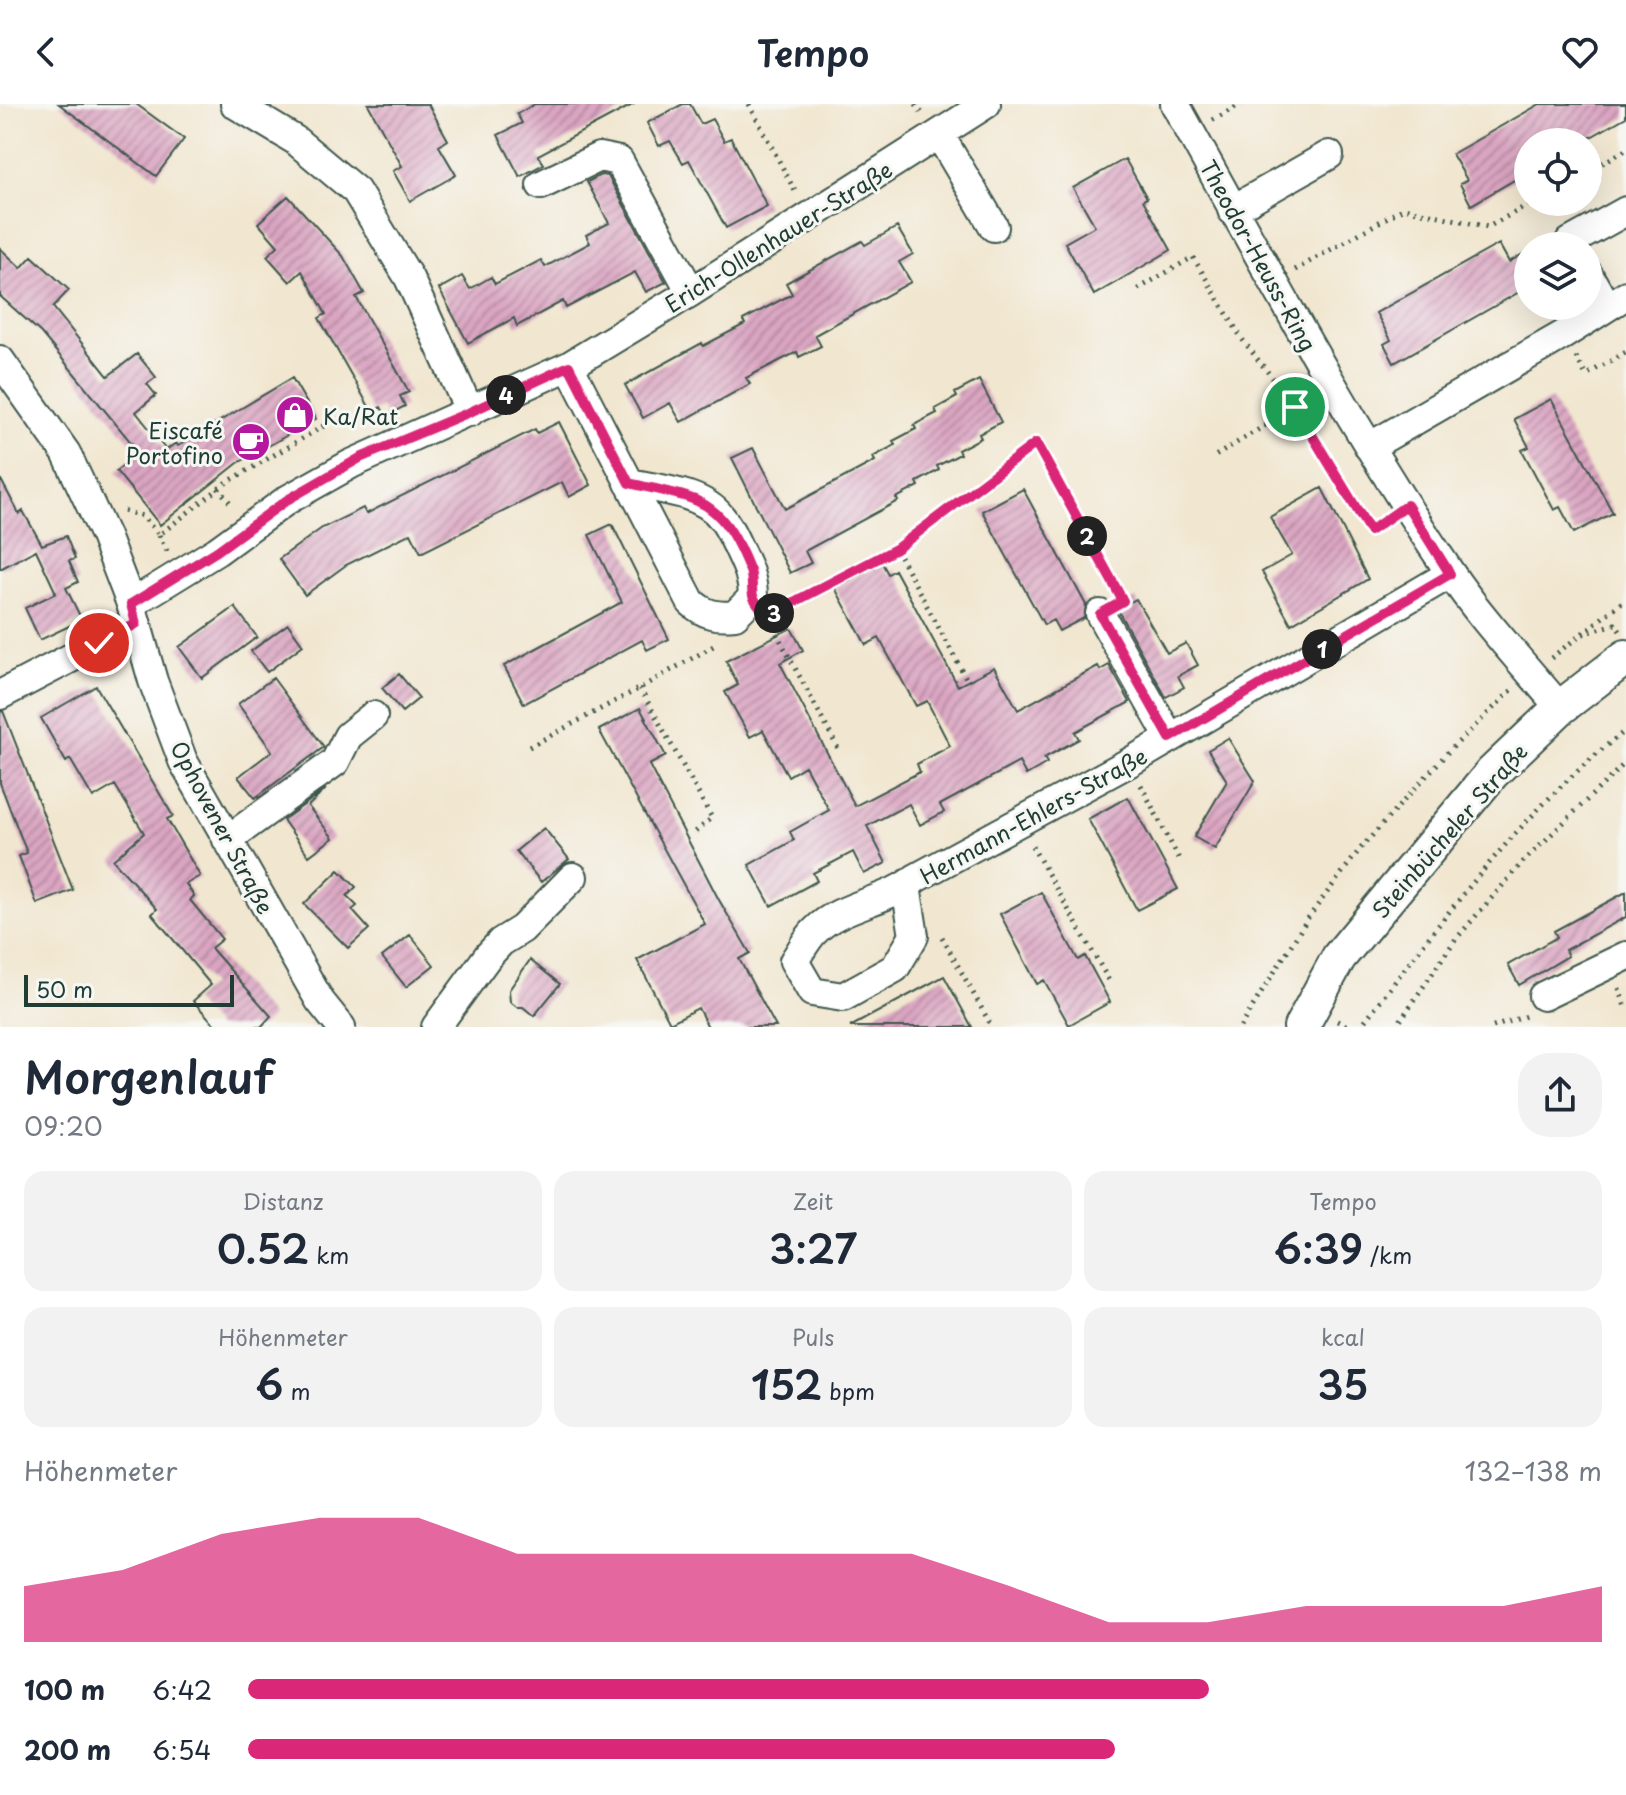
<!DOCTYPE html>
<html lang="de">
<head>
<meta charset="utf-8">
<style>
  :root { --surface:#fff; --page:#f2f2f3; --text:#1f2937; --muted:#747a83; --accent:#db2777 }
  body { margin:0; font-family:"Playpen Sans",sans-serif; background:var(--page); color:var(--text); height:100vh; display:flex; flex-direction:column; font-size:30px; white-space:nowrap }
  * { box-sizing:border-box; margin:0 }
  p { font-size:26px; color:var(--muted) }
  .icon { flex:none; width:44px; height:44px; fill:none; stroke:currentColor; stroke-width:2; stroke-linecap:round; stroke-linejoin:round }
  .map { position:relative; height:923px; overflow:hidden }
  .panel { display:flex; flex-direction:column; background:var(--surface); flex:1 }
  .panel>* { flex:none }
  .buttons { position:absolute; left:1514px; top:24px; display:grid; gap:16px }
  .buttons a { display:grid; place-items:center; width:88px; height:88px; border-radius:50%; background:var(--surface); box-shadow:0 8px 32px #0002; font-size:40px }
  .scale { position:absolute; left:24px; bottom:20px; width:210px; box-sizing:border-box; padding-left:8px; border:4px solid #1f3d34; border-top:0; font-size:22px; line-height:28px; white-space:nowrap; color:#1f3d34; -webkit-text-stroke:6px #f6f6f2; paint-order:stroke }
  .pin { position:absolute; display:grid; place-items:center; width:68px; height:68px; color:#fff; margin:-34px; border:4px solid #fff; border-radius:50%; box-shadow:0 2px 8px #0007 }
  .km { position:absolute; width:40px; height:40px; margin:-20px; border-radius:50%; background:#222; color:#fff; font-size:22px; line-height:40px; text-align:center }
  .round { display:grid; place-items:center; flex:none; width:84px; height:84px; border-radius:32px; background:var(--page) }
  .head { display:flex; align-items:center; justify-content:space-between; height:136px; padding:0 24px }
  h1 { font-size:44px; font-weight:600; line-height:60px }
  .figures { display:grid; grid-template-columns:repeat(3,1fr); gap:12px; height:136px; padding:8px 24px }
  .figures div { display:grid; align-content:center; border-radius:20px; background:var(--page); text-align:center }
  .figures b { font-size:40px; font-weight:600 }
  .figures small { font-size:22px; font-weight:400 }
  .figures p { font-size:22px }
  .chart { height:224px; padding:16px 24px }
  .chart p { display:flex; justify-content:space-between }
  .chart svg { width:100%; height:144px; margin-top:8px; fill:var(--accent); opacity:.7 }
  ul { padding:0 24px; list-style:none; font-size:26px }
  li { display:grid; grid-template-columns:128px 96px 1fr; align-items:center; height:60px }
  li i { height:20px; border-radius:10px; background:var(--accent) }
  header { display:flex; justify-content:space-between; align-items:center; height:104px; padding:0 24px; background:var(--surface); font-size:36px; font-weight:600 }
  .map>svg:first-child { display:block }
  .building { fill:url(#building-hatch) }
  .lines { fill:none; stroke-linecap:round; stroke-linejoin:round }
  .minor-casing { stroke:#3e564b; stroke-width:32 }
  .major-casing { stroke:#3e564b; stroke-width:38 }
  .path { stroke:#3e564b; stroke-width:5; stroke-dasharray:2 6; stroke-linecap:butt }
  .minor { stroke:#fff; stroke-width:28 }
  .major { stroke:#fff; stroke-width:34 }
  .route-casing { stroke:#fff; stroke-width:16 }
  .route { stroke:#db2777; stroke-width:10 }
  .labels { text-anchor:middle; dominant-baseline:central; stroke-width:6; stroke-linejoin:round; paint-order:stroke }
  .street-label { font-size:22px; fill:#1f3d34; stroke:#f6f6f2 }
  .poi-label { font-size:22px; fill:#1f3d34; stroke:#f6f6f2; text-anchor:start }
</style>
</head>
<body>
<header><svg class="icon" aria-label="back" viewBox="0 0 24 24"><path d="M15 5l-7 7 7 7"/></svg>Tempo<svg class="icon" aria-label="heart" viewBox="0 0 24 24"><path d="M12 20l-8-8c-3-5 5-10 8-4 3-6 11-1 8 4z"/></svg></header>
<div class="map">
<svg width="1626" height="923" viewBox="0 0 1626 923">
  <defs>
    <pattern id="building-hatch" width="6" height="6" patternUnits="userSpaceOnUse" patternTransform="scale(2)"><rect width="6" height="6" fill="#dba5c2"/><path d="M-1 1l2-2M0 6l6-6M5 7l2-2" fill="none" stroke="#b1889e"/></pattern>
  </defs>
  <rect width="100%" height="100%" fill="#f6f6f2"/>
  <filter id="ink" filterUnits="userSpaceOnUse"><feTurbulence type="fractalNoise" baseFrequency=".0125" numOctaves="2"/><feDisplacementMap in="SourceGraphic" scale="16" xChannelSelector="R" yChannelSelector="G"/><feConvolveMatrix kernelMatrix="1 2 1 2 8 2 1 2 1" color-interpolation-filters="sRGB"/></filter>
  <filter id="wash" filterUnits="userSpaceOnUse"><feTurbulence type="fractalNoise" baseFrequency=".006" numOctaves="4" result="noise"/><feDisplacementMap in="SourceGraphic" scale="32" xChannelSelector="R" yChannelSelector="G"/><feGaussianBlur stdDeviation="1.8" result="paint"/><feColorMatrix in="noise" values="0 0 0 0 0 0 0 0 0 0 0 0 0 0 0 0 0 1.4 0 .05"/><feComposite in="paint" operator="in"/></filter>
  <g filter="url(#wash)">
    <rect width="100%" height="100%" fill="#f1e6cf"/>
    <g id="blocks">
      <path class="building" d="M 59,0 L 136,0 L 184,35 L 156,72 Z
        M 368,0 L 428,0 L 448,36 L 439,42 L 456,71 L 410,97 L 393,67 L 402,62 Z
        M 535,0 L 634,0 L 538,51 L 544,60 L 520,73 L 498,31 L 522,19 L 517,10 Z
        M 683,0 L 690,0 L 701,20 L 712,15 L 724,37 L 731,34 L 767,102 L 726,124 L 689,56 L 683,59 L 670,37 L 659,42 L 647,19 Z
        M 1540,0 L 1626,0 L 1626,13 L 1582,38 L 1528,38 L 1528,68 L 1471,101 L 1460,80 L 1467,76 L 1452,50 Z
        M 1125,55 L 1147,94 L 1143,96 L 1171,146 L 1094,191 L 1065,139 L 1095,122 L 1073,84 Z
        M 601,71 L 608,72 L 666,178 L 646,188 L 635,168 L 566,204 L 563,197 L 517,222 L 514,214 L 468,239 L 439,185 L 462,172 L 470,185 L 491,173 L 495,180 L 541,156 L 545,163 L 590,139 L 586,131 L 609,119 L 587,78 Z
        M 288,92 L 343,152 L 364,189 L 356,193 L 409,288 L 400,292 L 405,302 L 386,312 L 381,303 L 372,308 L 319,214 L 326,210 L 302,167 L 290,178 L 267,152 L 278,142 L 258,119 Z
        M 897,123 L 913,150 L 899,158 L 911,178 L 815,231 L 821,242 L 799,253 L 797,248 L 746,274 L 750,280 L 681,318 L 670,299 L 643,314 L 625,281 L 702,239 L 703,242 L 745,220 L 743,216 L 792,190 L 786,179 L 862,137 L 865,141 Z
        M 1499,140 L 1509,158 L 1528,147 L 1528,183 L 1394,259 L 1384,240 L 1391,236 L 1376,209 Z
        M 0,144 L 21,164 L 32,152 L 69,186 L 53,203 L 108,272 L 137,250 L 156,273 L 147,280 L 156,291 L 136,308 L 166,346 L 176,339 L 178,342 L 292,274 L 316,315 L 238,359 L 160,421 L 116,367 L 139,348 L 41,229 L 0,192 Z
        M 979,276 L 1001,318 L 979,330 L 981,334 L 958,346 L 960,350 L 937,362 L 939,366 L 917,378 L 919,382 L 896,394 L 898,397 L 805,447 L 811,459 L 790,469 L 732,354 L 753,344 L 785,405 L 875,357 L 873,353 L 895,341 L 893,337 L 916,325 L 914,321 L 937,309 L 935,305 L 957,293 L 955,289 Z
        M 1551,295 L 1613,409 L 1574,429 L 1560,403 L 1554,406 L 1522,346 L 1529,343 L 1514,315 Z
        M 559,318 L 591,381 L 569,393 L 562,378 L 421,449 L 411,429 L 346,461 L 305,491 L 279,455 L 322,424 L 363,404 L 366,410 L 535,325 L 537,329 Z
        M 0,374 L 19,410 L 23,407 L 42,441 L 66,432 L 75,455 L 69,457 L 78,478 L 66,484 L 82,516 L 40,536 L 25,504 L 56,489 L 36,446 L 0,465 Z
        M 1322,384 L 1368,475 L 1291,520 L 1262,468 L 1292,451 L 1270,413 Z
        M 1023,385 L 1086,501 L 1084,514 L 1059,527 L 1053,516 L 1044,521 L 982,407 Z
        M 612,420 L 669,535 L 647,546 L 642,536 L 524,600 L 504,562 L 622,498 L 589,431 Z
        M 882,459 L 888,470 L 895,466 L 958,582 L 994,563 L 1018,606 L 1098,562 L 1100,566 L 1109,561 L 1130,598 L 1075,628 L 1079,635 L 1044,654 L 1047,659 L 1026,671 L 1019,658 L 940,701 L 944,708 L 920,721 L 909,700 L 867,722 L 886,759 L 864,770 L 853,748 L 813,769 L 817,777 L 771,802 L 749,761 L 794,736 L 790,728 L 829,706 L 805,662 L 788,672 L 763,626 L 750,633 L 725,588 L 738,581 L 726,557 L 791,524 L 803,546 L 780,559 L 855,702 L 920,668 L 917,660 L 950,642 L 927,597 L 916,602 L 879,534 L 866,541 L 835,484 Z
        M 1136,495 L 1167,549 L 1186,539 L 1198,561 L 1178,572 L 1184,583 L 1166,593 L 1117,505 Z
        M 235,503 L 257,533 L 202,574 L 179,543 Z
        M 288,520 L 303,541 L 267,568 L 251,547 Z
        M 399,570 L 419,594 L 402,608 L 382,584 Z
        M 273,574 L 324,643 L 255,694 L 238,673 L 272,647 L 238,600 Z
        M 96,582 L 173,712 L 167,715 L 200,772 L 186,780 L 194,792 L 190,796 L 222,835 L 211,844 L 271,912 L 261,923 L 217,923 L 193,897 L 211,881 L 152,810 L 157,805 L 113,756 L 144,729 L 115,681 L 93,694 L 70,655 L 66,658 L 41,614 Z
        M 640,604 L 666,652 L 649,661 L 719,796 L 750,849 L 739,855 L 776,923 L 708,923 L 698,904 L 670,919 L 637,856 L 705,820 L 599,626 Z
        M 3,607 L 73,786 L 37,800 L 19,752 L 27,749 L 0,679 L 0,608 Z
        M 1228,634 L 1255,677 L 1215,745 L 1194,733 L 1227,677 L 1208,646 Z
        M 326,685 L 308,702 L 333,734 L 309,752 L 283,716 Z
        M 1128,693 L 1178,785 L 1137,806 L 1088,715 Z
        M 544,724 L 569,755 L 541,778 L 516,747 Z
        M 339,766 L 356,783 L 347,792 L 357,802 L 352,806 L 369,825 L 348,844 L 304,800 Z
        M 1041,788 L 1078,856 L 1085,852 L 1110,898 L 1069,921 L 1044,876 L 1037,880 L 1000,810 Z
        M 1626,788 L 1626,813 L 1565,846 L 1568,852 L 1519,881 L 1508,861 L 1557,833 L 1554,827 Z
        M 410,831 L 434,861 L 406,883 L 382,853 Z
        M 530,856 L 560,880 L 534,912 L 523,903 L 517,903 L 510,898 L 509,886 Z
        M 944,872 L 972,923 L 850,923 L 922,884 Z"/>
    </g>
  </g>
  <g filter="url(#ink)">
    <use href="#blocks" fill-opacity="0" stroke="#3e564b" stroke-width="2"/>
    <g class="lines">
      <defs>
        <path id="minor" d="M 235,0 L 295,36 L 356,87 L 409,174 L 470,308
          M 1175,0 C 1263,158 1347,317 1449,467 C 1481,515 1523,559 1560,604
          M 939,30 L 994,123
          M 541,81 L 599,53 L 619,57 L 691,188
          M 1232,106 L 1329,51
          M 1572,142 L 1570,138 L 1626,107
          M 1588,170 L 1606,202
          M 0,256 L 66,349 L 105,432 L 131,500 L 153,577 L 183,657 L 320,897 L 341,923
          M 569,262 L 691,498 C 705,511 717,513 735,511 L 753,493 C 753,474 747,462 739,445 C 734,435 729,422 721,413 C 702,388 658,385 629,379
          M 1369,343 L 1563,231 L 1626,191
          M 131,500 L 217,447 L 287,396 L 351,360 L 569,262 L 691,188 L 986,0
          M 1100,510 L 1170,634
          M 0,591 L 136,520
          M 227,736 L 335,658 L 348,632 L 373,612
          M 906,782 L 914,832 L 895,864 L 843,893 L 812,888 L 794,857 C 801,847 807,834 816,826 C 840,801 889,797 916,774 L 1130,658 L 1450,470
          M 1543,892 L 1626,852
          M 436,923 L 488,852 L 501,838 L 522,825 L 573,773"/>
        <path id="major" d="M 1301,923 L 1339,853 L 1492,669 L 1560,604 L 1626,553"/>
      </defs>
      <use href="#minor" class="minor-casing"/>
      <use href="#major" class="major-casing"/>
      <path class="path" d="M 749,0 L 797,91
        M 916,0 L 923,11
        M 1213,16 L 1241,0
        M 1588,67 L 1626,46
        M 1295,166 L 1404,104 L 1488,123 L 1533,98
        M 1138,185 L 1193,153 L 1242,235 L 1295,303 L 1212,354
        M 1576,253 L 1586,271 L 1626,248
        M 1295,303 L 1370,427 L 1385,417
        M 218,384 L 233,402
        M 124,407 L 142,412 L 159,431 L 226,379 L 327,320
        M 159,431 L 168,449
        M 896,445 L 966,574
        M 778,506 L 896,445 L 1036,339 L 1117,488
        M 769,515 L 840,648
        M 1583,530 L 1615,520 L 1620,527
        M 1551,554 L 1626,495
        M 640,584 L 712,714 L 694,729
        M 529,643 L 640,584 L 717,540
        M 1141,681 L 1181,759
        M 1032,742 L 1111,880
        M 942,833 L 992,923
        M 1619,884 L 1626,906
        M 1337,917 L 1350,923
        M 1240,923 L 1308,814 L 1360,745 L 1448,648 L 1513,585
        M 1360,923 C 1441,818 1520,708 1626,626
        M 1396,923 L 1455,836 L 1523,758 L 1626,658
        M 1493,923 L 1526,912"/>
      <use href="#minor" class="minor"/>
      <use href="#major" class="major"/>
    </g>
  </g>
  <g class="lines" filter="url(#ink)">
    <defs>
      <path id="route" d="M 99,539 L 136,520 L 131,500 L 217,447 L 287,396 L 360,354 L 470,308 L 569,262 L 629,379 C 701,396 720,392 750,467 C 753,476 751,483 753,492 C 755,498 763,506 767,512 L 896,445 L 1036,339 L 1123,497 L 1100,510 L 1170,634 L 1450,470 L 1407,401 L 1370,427 L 1295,303"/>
    </defs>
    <use href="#route" class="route-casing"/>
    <use href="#route" class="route"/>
  </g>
  <defs>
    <symbol id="shop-disc" viewBox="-11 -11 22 22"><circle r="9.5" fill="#b5179e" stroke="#f6f6f2"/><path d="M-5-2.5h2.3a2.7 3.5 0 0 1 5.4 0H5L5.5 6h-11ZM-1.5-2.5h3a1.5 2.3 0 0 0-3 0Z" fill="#fff"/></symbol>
    <symbol id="cafe-disc" viewBox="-11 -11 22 22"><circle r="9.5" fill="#b5179e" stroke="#f6f6f2"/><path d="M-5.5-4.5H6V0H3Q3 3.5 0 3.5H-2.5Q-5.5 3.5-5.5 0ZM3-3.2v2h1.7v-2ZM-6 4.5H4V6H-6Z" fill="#fff"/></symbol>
  </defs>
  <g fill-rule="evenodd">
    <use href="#shop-disc" x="273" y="289" width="44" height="44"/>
    <use href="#cafe-disc" x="229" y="316" width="44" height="44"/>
  </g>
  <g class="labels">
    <g class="street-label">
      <text transform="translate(778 132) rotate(-32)">Erich-Ollenhauer-Straße</text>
      <text transform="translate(1259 151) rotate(61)">Theodor-Heuss-Ring</text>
      <text transform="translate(1033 711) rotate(-29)">Hermann-Ehlers-Straße</text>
      <text transform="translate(223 723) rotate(62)">Ophovener Straße</text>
      <text transform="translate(1449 726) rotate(-49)">Steinbücheler Straße</text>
    </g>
    <g class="poi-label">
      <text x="323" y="311">Ka/Rat</text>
      <text x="223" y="325" text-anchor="end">Eiscafé<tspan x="223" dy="25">Portofino</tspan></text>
    </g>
  </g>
</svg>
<div class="buttons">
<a><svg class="icon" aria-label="locate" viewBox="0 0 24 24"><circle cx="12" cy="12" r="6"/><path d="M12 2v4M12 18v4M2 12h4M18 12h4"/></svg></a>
<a><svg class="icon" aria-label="layers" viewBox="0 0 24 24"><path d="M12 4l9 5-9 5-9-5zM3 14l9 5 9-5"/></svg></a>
</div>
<div class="scale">50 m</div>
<div class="pin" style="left:1295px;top:303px;background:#1e9e55"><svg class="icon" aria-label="arrive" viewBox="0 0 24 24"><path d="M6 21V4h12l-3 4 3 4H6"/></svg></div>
<div class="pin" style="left:99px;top:539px;background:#d93025"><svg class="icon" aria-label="check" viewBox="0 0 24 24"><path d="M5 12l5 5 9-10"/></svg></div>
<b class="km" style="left:1322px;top:545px">1</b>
<b class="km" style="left:1087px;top:432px">2</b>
<b class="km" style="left:774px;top:509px">3</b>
<b class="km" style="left:506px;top:291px">4</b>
</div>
<section class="panel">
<div class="head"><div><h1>Morgenlauf</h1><p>09:20</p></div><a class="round"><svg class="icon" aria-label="share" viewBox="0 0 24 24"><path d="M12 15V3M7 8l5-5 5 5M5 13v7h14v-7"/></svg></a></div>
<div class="figures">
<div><p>Distanz</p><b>0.52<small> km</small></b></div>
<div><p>Zeit</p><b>3:27</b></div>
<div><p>Tempo</p><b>6:39<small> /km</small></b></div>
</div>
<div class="figures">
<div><p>Höhenmeter</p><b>6<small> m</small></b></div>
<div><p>Puls</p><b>152<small> bpm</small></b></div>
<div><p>kcal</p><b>35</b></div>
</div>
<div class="chart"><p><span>Höhenmeter</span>132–138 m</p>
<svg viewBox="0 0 160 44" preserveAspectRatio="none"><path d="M0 44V27L10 22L20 11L30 6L40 6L50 17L60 17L70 17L80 17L90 17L100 27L110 38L120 38L130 33L140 33L150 33L160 27V44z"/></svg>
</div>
<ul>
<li><b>100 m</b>6:42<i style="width:71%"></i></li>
<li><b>200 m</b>6:54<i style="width:64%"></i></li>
</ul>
</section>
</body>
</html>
